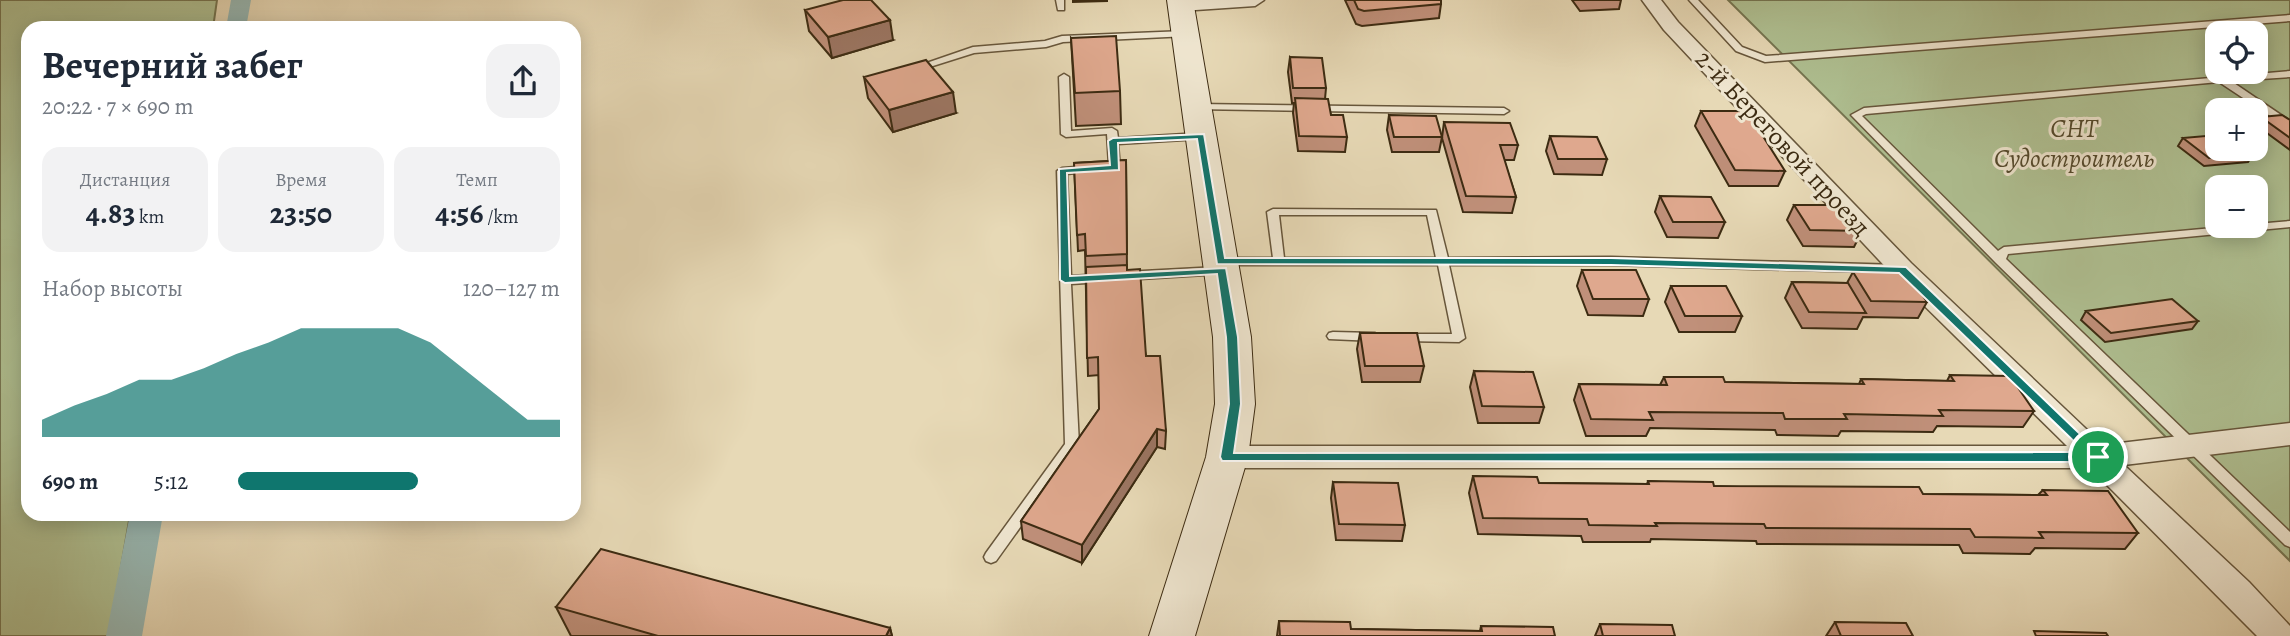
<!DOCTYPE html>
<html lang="ru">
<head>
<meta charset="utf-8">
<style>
  :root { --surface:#fff; --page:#f2f2f3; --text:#1f2937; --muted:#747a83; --accent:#0f766e }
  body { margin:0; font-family:Alegreya,serif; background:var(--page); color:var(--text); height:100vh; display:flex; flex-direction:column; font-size:26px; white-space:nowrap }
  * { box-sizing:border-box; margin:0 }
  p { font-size:23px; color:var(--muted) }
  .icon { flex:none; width:38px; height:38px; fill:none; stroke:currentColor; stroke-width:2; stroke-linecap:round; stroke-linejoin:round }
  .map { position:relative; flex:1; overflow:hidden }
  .side { position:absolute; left:21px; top:21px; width:560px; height:500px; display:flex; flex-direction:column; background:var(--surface); border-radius:21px; box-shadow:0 4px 18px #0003 }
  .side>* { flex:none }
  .tools { position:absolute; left:2205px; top:21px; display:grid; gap:14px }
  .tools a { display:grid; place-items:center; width:63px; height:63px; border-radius:14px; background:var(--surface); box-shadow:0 4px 18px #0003; font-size:35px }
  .pin { position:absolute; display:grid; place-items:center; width:60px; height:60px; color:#fff; margin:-30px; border:4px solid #fff; border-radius:50%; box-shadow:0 2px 7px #0007 }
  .round { display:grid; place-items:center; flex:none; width:74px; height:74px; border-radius:21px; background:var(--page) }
  .overview { display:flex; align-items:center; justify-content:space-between; height:119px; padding:0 21px }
  h1 { font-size:38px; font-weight:600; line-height:52px }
  .figures { display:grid; grid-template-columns:repeat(3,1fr); gap:10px; height:119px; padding:7px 21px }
  .figures div { display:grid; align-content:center; border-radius:18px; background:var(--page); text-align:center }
  .figures b { font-size:30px; font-weight:600 }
  .figures small { font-size:19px; font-weight:400 }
  .figures p { font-size:19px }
  .chart { height:196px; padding:14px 21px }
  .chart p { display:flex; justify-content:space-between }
  .chart svg { width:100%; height:126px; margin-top:7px; fill:var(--accent); opacity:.7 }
  ul { padding:0 21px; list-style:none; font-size:23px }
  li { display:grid; grid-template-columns:112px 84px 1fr; align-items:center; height:52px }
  li i { height:18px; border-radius:9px; background:var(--accent) }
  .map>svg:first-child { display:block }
  .green { fill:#afc092; stroke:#767652; stroke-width:2; fill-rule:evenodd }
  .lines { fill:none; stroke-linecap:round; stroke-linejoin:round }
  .canal { fill:#98b9b5; fill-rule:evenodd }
  .service-casing { stroke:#67563b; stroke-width:3 }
  .minor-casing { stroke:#67563b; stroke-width:3 }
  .secondary-casing { stroke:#3c2b12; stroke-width:2 }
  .service { fill:#efe6d0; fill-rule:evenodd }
  .minor { fill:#efe6d0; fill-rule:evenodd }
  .secondary { fill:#efe6d0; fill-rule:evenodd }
  .wall { fill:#c0907a; stroke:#3c2b12; stroke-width:2 }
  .shaded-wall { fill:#9c7663; stroke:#3c2b12; stroke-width:2 }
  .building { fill:#dfa88e; stroke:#3c2b12; stroke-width:2 }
  .route { fill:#0f766e; stroke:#fff; stroke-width:2; fill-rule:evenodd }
  .labels { text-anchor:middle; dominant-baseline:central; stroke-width:6; stroke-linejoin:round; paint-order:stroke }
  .park-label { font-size:26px; font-style:italic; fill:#53492c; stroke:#efe6d0 }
  .street-label { font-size:26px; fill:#3c2b12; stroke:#efe6d0 }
</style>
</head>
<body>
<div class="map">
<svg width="2290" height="636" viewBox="0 0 2290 636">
  <rect width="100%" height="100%" fill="#e7d9b6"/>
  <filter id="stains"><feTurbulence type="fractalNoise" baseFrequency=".00286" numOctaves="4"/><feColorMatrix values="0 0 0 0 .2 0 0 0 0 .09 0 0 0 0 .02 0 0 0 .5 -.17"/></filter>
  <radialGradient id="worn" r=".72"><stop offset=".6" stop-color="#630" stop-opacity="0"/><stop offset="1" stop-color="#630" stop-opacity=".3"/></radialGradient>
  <path class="green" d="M 0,0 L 217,0 L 213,28 L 28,28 L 28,514 L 130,515 L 109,636 L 0,636 Z
    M 1728,0 L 2290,0 L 2290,561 ZM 2217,33 L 2256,33 L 2256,72 L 2217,72 ZM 2217,110 L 2256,110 L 2256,149 L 2217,149 ZM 2217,187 L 2256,187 L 2256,226 L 2217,226 Z"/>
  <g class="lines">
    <path class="canal" d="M 231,0 L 251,0 L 246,28 L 226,28 Z
      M 130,514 L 163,514 L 142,636 L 106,636 Z"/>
    <defs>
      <path id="service" d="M 1056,0 L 1064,0 L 1064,10 L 1058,10 Z
        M 1689,0 L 1698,0 L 1742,47 L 1766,56 L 2290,15 L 2290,21 L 1765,62 L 1736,51 Z
        M 1185,31 L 1188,32 L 1188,36 L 1063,42 L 1046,47 L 974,53 L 917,71 L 912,68 L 973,47 L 1045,41 L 1062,36 Z
        M 2290,71 L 2290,77 L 2231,81 L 2290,121 L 2290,129 L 2219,82 L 1866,114 L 1862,116 L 1998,251 L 2004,247 L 2235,226 L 2256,226 L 2256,224 L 2290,221 L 2290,227 L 2008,254 L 2006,259 L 2290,532 L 2290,547 L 2285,545 L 1996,263 L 1851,115 L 1864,108 Z
        M 1064,74 L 1069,77 L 1071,131 L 1112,128 L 1117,131 L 1118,138 L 1201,133 L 1206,136 L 1201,139 L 1118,144 L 1120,168 L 1115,171 L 1104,170 L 1103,168 L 1104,166 L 1109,165 L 1107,134 L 1066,137 L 1061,134 L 1059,77 Z
        M 1197,104 L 1504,108 L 1509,111 L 1504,114 L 1193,109 L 1193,105 Z
        M 1090,166 L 1094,167 L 1095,169 L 1094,171 L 1067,174 L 1071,276 L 1103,274 L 1109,278 L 1103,282 L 1071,284 L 1079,445 L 996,561 L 991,563 L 986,561 L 984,557 L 986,553 L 1065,444 L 1057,171 L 1062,168 Z
        M 1273,209 L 1436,210 L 1448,258 L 1611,257 L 1902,265 L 1908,269 L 1902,273 L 1611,265 L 1449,265 L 1465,338 L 1459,342 L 1404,341 L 1398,337 L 1400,334 L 1452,334 L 1438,265 L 1220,265 L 1218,262 L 1224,258 L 1273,258 L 1267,212 ZM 1279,215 L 1427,215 L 1436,258 L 1284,258 Z
        M 1218,267 L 1224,271 L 1222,274 L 1124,280 L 1118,276 L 1124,272 Z
        M 1333,332 L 1375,333 L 1381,337 L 1375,341 L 1329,339 L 1327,336 L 1329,333 Z"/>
      <path id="minor" d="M 1264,0 L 1255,6 L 1181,11 L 1171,5 L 1178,0 Z
        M 1642,0 L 1661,0 L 1678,22 L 1911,263 L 2103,445 L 2290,423 L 2290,445 L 2124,465 L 2249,582 L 2290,626 L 2290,636 L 2257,636 L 2090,468 L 1227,468 L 1217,465 L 1212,457 L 1217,449 L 1227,446 L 2067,446 L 1893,275 L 1664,30 Z"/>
      <path id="secondary" d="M 1167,0 L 1193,0 L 1251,337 L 1255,404 L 1248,457 L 1195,636 L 1149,636 L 1206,457 L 1215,404 L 1213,337 Z"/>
    </defs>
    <use href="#service" class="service-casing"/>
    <use href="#minor" class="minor-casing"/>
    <use href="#secondary" class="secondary-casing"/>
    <use href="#service" class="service"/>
    <use href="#minor" class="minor"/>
    <use href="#secondary" class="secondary"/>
  </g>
  <path class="wall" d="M 1073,0 L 1107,0 L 1107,1 L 1073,2 Z
    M 1345,0 L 1441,0 L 1441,4 L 1439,18 L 1362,26 L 1356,24 Z
    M 1572,0 L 1621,0 L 1619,9 L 1580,11 Z
    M 805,10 L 893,40 L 832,58 L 809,31 Z
    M 1071,38 L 1120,91 L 1121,124 L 1076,126 Z
    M 1290,57 L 1326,88 L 1325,99 L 1331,115 L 1347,137 L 1345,152 L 1298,151 L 1293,113 L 1294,103 L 1292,103 L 1288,72 Z
    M 864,77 L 956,113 L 893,132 L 868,98 Z
    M 1701,111 L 1785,171 L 1778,186 L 1729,186 L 1695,126 Z
    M 1389,115 L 1442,137 L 1439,152 L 1392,152 L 1387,130 Z
    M 2261,117 L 2290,120 L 2290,150 L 2256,125 Z
    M 1444,122 L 1518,145 L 1514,160 L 1504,160 L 1516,197 L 1512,213 L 1463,212 L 1442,138 Z
    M 1550,136 L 1607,159 L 1602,175 L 1554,174 L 1546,151 Z
    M 2183,138 L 2253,154 L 2248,162 L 2204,166 L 2178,146 Z
    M 1126,160 L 1127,270 L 1146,356 L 1166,431 L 1165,449 L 1157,447 L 1082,563 L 1023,539 L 1021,521 L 1099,409 L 1099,375 L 1088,376 L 1085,250 L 1078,251 L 1074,163 Z
    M 1660,196 L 1725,222 L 1718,238 L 1667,237 L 1655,212 Z
    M 1794,205 L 1862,231 L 1854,247 L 1803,246 L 1787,220 Z
    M 1582,270 L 1649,299 L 1643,316 L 1588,315 L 1577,286 Z
    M 1853,272 L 1927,302 L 1918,318 L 1863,317 L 1857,329 L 1802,328 L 1785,298 L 1792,282 L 1847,283 Z
    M 1671,286 L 1742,316 L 1735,332 L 1679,332 L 1665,302 Z
    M 2086,311 L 2198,321 L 2192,329 L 2105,342 L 2081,320 Z
    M 1360,333 L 1424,366 L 1420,382 L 1362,382 L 1357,349 Z
    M 1474,371 L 1544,407 L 1539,423 L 1478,423 L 1470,387 Z
    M 1950,375 L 2034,411 L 2023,427 L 1937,426 L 1933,432 L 1841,431 L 1838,436 L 1777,435 L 1775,430 L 1650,428 L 1646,436 L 1586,436 L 1574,400 L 1579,384 L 1660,385 L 1664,377 L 1725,382 L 1859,384 L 1861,379 L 1947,381 Z
    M 1473,476 L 1539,483 L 1647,484 L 1648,481 L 1714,486 L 1923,494 L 2038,495 L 2043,490 L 2138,533 L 2125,549 L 2035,548 L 2030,554 L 1963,553 L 1959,545 L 1757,544 L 1756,541 L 1651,539 L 1650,542 L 1583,542 L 1581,536 L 1478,534 L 1469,493 Z
    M 1333,482 L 1405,525 L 1402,541 L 1336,540 L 1331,498 Z
    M 556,607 L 890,628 L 892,636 L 571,636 Z
    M 1279,621 L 1351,629 L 1480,631 L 1481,626 L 1555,636 L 1277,636 Z
    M 1835,622 L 1913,636 L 1826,636 Z
    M 1600,624 L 1675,636 L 1595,636 Z"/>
  <path class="shaded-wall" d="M 890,20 L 893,40 L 832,58 L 828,37 Z
    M 953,92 L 956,113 L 893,132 L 889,110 Z
    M 1157,429 L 1157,447 L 1082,563 L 1082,545 Z
    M 890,628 L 892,636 L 886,636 Z"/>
  <path class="building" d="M 843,0 L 871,0 L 890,20 L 828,37 L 805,10 Z
    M 1354,0 L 1441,0 L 1441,4 L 1364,11 L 1358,9 Z
    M 1116,36 L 1120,91 L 1075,93 L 1071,38 Z
    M 1290,57 L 1322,58 L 1326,88 L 1293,88 Z
    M 926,60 L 953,92 L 889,110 L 864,77 Z
    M 1295,98 L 1328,99 L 1331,115 L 1343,115 L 1347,137 L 1299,136 Z
    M 1701,111 L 1747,111 L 1785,171 L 1735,170 Z
    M 1389,115 L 1436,116 L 1442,137 L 1394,137 Z
    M 2282,115 L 2290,120 L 2290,138 L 2261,117 Z
    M 1444,122 L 1510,123 L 1518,145 L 1500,145 L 1516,197 L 1466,196 Z
    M 2217,135 L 2217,149 L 2246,149 L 2253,154 L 2209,158 L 2183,138 Z
    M 1550,136 L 1597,137 L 1607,159 L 1558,159 Z
    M 1126,160 L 1127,254 L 1086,256 L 1085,234 L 1077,235 L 1074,163 Z
    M 1660,196 L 1711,197 L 1725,222 L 1673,222 Z
    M 1794,205 L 1845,205 L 1862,231 L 1810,230 Z
    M 1127,265 L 1127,270 L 1140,269 L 1146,356 L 1160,356 L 1166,431 L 1157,429 L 1082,545 L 1021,521 L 1099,409 L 1098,357 L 1087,358 L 1086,267 Z
    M 1582,270 L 1636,270 L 1649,299 L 1593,299 Z
    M 1853,272 L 1907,272 L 1927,302 L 1871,301 Z
    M 1792,282 L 1848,283 L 1866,313 L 1809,312 Z
    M 1671,286 L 1726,286 L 1742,316 L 1685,316 Z
    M 2172,299 L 2198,321 L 2111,333 L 2086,311 Z
    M 1360,333 L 1417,333 L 1424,366 L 1365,366 Z
    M 1474,371 L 1533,372 L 1544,407 L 1482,406 Z
    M 1950,375 L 2010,376 L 2034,411 L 1939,410 L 1943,416 L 1844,414 L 1847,419 L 1785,419 L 1783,413 L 1649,412 L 1653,420 L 1591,419 L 1579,384 L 1667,385 L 1664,377 L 1723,377 L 1725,382 L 1864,384 L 1861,379 L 1954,381 Z
    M 1473,476 L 1537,477 L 1539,483 L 1649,484 L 1648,481 L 1713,482 L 1714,486 L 1919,487 L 1923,494 L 2047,495 L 2043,490 L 2108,491 L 2138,533 L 2039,532 L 2043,538 L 1975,537 L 1970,529 L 1766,528 L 1764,524 L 1655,523 L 1657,526 L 1589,525 L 1587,519 L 1483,518 Z
    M 1333,482 L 1398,483 L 1405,525 L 1339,524 Z
    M 601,549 L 890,628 L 886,636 L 658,636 L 556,607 Z
    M 1279,621 L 1350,622 L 1351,629 L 1482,631 L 1481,626 L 1553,627 L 1555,636 L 1280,636 Z
    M 1835,622 L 1906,623 L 1913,636 L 1841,636 Z
    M 1600,624 L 1672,625 L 1675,636 L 1603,636 Z
    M 2034,631 L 2106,633 L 2108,636 L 2036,636 Z"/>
  <path class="route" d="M 1204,134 L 1225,258 L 1611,258 L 1906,267 L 2104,457 L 2098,462 L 1222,461 L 1220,457 L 1229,404 L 1226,337 L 1217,274 L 1065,283 L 1060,280 L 1059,169 L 1110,165 L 1108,141 L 1113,138 ZM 1197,139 L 1217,264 L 1611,265 L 1899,273 L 2085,452 L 1234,453 L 1241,404 L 1238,337 L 1226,268 L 1070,276 L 1067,173 L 1119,170 L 1118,143 Z"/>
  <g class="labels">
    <g class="park-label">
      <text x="2074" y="128">СНТ<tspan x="2074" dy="30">Судостроитель</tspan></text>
    </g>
    <g class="street-label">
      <text transform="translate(1783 143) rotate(47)">2-й Береговой проезд</text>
    </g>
  </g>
  <rect width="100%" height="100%" filter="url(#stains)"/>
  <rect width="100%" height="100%" fill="url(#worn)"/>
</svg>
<div class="tools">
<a><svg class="icon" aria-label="locate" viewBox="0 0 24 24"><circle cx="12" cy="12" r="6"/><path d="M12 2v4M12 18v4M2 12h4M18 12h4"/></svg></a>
<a>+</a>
<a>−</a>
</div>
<div class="pin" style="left:2098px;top:457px;background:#1e9e55"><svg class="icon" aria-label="arrive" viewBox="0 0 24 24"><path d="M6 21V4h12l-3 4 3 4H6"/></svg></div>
<section class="side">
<div class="overview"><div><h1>Вечерний забег</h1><p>20:22 · 7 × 690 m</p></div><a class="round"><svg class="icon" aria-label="share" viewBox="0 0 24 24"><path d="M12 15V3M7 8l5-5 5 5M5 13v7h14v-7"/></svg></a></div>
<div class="figures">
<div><p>Дистанция</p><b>4.83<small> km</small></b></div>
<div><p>Время</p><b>23:50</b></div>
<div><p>Темп</p><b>4:56<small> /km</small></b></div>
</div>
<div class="chart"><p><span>Набор высоты</span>120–127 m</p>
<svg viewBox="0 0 160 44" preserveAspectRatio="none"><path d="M0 44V38L10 33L20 29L30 24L40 24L50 20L60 15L70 11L80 6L90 6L100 6L110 6L120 11L130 20L140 29L150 38L160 38V44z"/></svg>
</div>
<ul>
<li><b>690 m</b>5:12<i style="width:56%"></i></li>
</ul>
</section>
</div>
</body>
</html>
